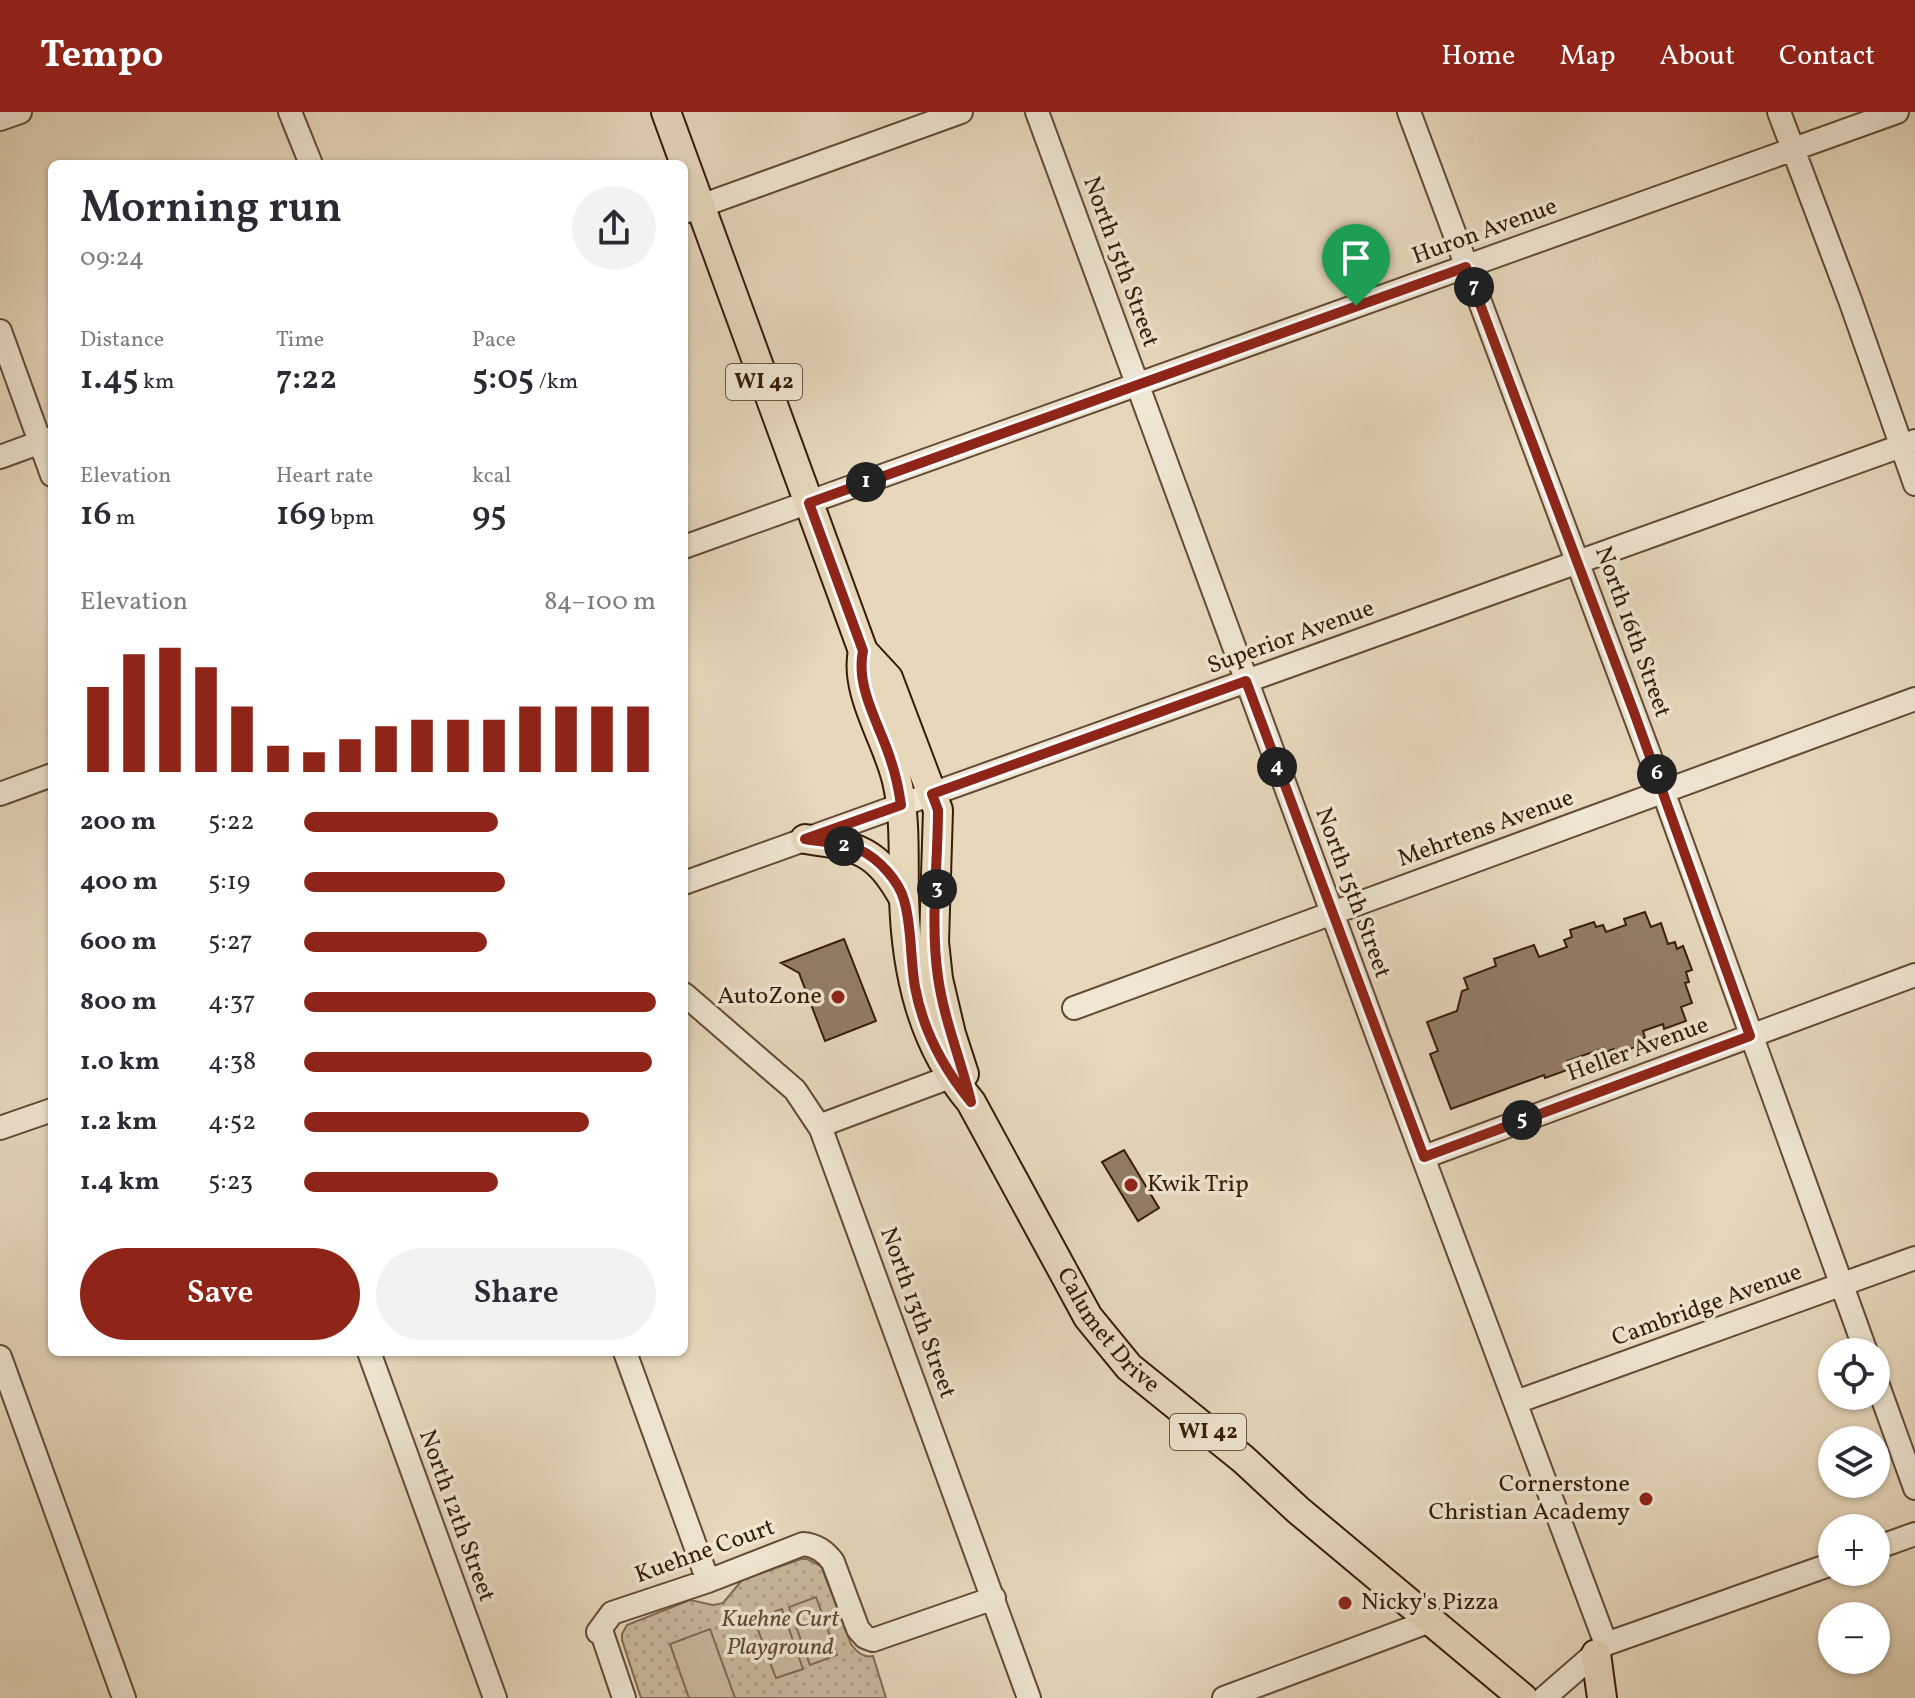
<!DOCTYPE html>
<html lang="en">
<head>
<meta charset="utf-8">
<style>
  :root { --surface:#fff; --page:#f2f2f3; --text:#2b2b33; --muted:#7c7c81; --accent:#8f2418 }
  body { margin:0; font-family:Vollkorn,serif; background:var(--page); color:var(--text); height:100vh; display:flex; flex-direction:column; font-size:30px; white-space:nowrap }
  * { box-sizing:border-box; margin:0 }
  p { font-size:26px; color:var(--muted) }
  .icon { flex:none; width:44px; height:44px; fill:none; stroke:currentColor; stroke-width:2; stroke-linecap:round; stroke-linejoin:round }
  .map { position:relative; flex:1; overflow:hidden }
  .details { position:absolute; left:48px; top:48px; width:640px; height:1196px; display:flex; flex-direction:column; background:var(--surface); border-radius:12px; box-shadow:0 2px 6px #0004 }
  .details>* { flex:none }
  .controls { position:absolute; left:1818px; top:1226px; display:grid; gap:16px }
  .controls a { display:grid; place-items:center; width:72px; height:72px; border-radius:50%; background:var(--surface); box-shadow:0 2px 6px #0004; font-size:40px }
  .pin { position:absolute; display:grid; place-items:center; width:68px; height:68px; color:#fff; margin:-82px -34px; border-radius:50% 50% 50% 0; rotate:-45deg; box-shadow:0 0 8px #0007 }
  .pin .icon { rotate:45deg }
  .km { position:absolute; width:40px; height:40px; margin:-20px; border-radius:50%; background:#222; color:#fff; font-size:22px; line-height:40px; text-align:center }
  .round { display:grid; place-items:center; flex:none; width:84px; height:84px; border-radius:42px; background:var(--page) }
  .head { display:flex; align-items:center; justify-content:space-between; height:136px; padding:0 32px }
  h1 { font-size:44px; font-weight:600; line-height:60px }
  .metrics { display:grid; grid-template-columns:repeat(3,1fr); gap:12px; height:136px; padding:8px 32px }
  .metrics div { display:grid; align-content:center }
  .metrics b { font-size:34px; font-weight:600 }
  .metrics small { font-size:22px; font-weight:400 }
  .metrics p { font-size:22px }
  .chart { height:224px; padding:16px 32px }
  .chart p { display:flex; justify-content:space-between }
  .chart svg { width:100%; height:144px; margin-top:8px; stroke:var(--accent); stroke-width:6 }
  .action { display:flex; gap:16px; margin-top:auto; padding:16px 32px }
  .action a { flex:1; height:92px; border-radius:48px; background:var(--accent); color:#fff; font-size:32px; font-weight:600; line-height:92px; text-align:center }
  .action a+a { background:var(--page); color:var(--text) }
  ul { padding:0 32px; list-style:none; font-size:26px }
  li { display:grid; grid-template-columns:128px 96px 1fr; align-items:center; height:60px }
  li i { height:20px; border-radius:10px; background:var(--accent) }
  header { display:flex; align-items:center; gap:48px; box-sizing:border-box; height:112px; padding:0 40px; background:var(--accent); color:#fff }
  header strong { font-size:38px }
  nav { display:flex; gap:44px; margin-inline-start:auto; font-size:28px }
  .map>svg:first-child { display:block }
  .green { fill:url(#green-dots); stroke:#806a52; stroke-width:2 }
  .pitch { fill:#c9b89d; stroke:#806a52; stroke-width:2 }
  .building { fill:#937d66; stroke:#371b08; stroke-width:2 }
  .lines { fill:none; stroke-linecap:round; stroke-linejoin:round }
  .minor-casing { stroke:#634a35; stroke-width:26 }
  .major-casing { stroke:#371b08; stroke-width:32 }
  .minor { stroke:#efe6d3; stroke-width:22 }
  .major { stroke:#e7d8bc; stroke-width:28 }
  .route-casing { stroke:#fff; stroke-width:16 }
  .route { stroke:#8f2418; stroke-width:10 }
  .poi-dot { fill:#8f2418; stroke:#efe6d3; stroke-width:3 }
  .labels { text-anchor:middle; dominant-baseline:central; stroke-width:7; stroke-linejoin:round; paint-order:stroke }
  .shield { fill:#efe6d3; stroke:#6e5845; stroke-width:2 }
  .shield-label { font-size:22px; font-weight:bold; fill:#371b08 }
  .street-label { font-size:24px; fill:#371b08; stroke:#efe6d3 }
  .poi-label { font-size:24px; fill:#371b08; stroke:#efe6d3; text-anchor:end }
  .park-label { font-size:24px; font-style:italic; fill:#634a35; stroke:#efe6d3 }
</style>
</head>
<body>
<header>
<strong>Tempo</strong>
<nav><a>Home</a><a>Map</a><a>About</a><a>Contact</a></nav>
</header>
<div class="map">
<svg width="1915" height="1586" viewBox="0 0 1915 1586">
  <defs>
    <pattern id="green-dots" width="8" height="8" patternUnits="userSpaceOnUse" patternTransform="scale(2)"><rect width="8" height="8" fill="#c9b89d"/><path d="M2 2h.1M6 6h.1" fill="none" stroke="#ad9e86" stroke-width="1.8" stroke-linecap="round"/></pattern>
  </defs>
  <rect width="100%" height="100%" fill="#e7d8bc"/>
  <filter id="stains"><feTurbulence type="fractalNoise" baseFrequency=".0025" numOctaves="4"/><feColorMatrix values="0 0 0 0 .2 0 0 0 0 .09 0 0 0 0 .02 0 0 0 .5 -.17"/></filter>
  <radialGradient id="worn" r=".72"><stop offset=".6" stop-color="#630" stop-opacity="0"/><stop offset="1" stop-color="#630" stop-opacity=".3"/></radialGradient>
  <path class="green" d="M 801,1447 L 807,1447 L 821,1454 L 851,1532 C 857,1540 863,1546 873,1544 L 886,1586 L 641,1586 L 622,1528 L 622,1522 L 627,1513 L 690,1488 L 713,1493 L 723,1491 L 742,1468 Z"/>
  <path class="pitch" d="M 816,1485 L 837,1543 L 810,1553 L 789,1495 Z
    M 782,1497 L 803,1557 L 776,1566 L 754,1507 Z
    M 710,1517 L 735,1586 L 689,1586 L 670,1532 Z"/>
  <path class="building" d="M 1645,800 L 1651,815 L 1661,811 L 1668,832 L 1675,830 L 1677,837 L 1683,834 L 1692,858 L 1686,860 L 1689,870 L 1685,871 L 1692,891 L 1681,895 L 1686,909 L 1664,917 L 1663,912 L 1643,919 L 1645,926 L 1636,929 L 1638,934 L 1616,942 L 1614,937 L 1605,940 L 1604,936 L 1567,949 L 1570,957 L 1545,966 L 1544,963 L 1451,997 L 1430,942 L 1438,939 L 1427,910 L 1457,899 L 1462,879 L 1468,877 L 1464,866 L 1496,854 L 1494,847 L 1534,833 L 1539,845 L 1567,835 L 1564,828 L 1572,825 L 1570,818 L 1594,810 L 1596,815 L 1603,813 L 1606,820 L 1626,813 L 1624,807 Z
    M 844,827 L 876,909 L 825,929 L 799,861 L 781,851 Z
    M 1124,1038 L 1159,1096 L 1138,1109 L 1102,1050 Z"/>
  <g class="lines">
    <defs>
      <path id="minor" d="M 290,0 L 311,52
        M 1037,0 L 1379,928 L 1606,1532
        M 1409,0 L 1663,679 L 1866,1240
        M 1779,0 L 1850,188 L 1915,372
        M 0,7 L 20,0
        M 684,100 L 961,0
        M 0,219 L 52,363
        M 0,345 L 52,326
        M 684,435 L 1897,0
        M 0,682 L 52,663
        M 684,771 L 1915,329
        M 684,882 L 795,978 L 821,1017 L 1029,1586
        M 1074,896 L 1915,587
        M 819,1014 L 950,965
        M 0,1016 L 52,998
        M 1424,1045 L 1915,863
        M 369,1240 L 495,1586
        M 625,1240 L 708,1469
        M 0,1245 L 124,1586
        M 1876,1268 L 1915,1376
        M 1516,1290 L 1915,1146
        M 1876,1436 L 1915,1422
        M 624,1586 L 602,1521 L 598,1520 L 612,1501 L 708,1469 L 803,1432 C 816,1433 825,1439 833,1450 L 858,1517 L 865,1525 L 873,1528 L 994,1486
        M 1224,1586 L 1430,1509
        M 1544,1586 L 1606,1532 L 1832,1452"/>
      <g id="major">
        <path d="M 666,0 L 863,539 L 888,566 L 938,698 L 934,830 L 938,867 L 951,922 L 964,962"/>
        <path id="s1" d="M 863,539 C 854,580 888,629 897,669 C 906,707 903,746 904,785 C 906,860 922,932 971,990 L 1088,1205 L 1129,1255 L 1243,1347 L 1298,1398 L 1523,1586"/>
        <path d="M 805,727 C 859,735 876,737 904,787"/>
        <path d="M 1596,1542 L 1602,1586"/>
      </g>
    </defs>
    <use href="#minor" class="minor-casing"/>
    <use href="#major" class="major-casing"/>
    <use href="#minor" class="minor"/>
    <use href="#major" class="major"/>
  </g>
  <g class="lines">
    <defs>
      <path id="route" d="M 1466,155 L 1635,603 L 1750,924 L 1424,1045 L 1246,569 L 932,682 L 938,698 C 938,753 930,810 938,865 C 944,908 961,948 971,990 C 943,956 923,918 915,875 C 910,847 912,814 904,788 C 899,769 878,746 860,738 C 843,731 823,730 805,727 L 901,693 C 899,678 896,664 891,649 C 881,615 855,576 863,539 L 809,391 Z"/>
    </defs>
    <use href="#route" class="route-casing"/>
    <use href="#route" class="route"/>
  </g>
  <g class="poi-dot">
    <circle cx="838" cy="885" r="8"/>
    <circle cx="1131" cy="1073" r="8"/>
    <circle cx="1646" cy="1387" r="8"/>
    <circle cx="1345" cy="1491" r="8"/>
  </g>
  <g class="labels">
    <g class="shield">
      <rect x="726" y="252" width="76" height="36" rx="6"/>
      <rect x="1170" y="1302" width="76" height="36" rx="6"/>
    </g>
    <g class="shield-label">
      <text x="764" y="270">WI 42</text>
      <text x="1208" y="1320">WI 42</text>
    </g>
    <g class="street-label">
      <text transform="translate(1485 120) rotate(-20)">Huron Avenue</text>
      <text transform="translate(1120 150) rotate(70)">North 15th Street</text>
      <text transform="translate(1632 520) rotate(70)">North 16th Street</text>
      <text transform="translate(1291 526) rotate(-20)">Superior Avenue</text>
      <text transform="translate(1486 717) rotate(-20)">Mehrtens Avenue</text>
      <text transform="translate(1352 781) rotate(70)">North 15th Street</text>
      <text transform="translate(1638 938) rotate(-20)">Heller Avenue</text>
      <text transform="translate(1707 1194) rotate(-20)">Cambridge Avenue</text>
      <text transform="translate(917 1201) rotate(70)">North 13th Street</text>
      <text stroke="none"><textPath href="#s1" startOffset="740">Calumet Drive</textPath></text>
      <text transform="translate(456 1404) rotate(70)">North 12th Street</text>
      <text transform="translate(705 1440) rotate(-20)">Kuehne Court</text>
    </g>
    <g class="poi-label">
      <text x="822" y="885">AutoZone</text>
      <text x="1147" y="1073" text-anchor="start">Kwik Trip</text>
      <text x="1630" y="1373">Cornerstone<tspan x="1630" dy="28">Christian Academy</tspan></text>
      <text x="1361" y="1491" text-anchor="start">Nicky's Pizza</text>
    </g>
    <g class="park-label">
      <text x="780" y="1508">Kuehne Curt<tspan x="780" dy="28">Playground</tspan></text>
    </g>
  </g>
  <rect width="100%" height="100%" filter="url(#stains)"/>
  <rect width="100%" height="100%" fill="url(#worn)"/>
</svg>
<div class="controls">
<a><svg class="icon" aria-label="locate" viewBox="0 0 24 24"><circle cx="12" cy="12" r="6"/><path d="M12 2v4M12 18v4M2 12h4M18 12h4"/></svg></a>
<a><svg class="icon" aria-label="layers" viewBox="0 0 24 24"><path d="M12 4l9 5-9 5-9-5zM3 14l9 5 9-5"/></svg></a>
<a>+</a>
<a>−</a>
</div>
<div class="pin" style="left:1356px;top:194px;background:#1e9e55"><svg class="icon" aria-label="arrive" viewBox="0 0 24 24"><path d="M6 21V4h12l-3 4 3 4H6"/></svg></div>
<b class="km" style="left:866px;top:370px">1</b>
<b class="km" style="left:844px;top:734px">2</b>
<b class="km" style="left:937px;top:777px">3</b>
<b class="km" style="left:1277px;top:655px">4</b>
<b class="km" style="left:1522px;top:1008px">5</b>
<b class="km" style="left:1657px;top:662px">6</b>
<b class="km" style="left:1474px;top:175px">7</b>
<section class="details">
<div class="head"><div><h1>Morning run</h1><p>09:24</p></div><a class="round"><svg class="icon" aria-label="share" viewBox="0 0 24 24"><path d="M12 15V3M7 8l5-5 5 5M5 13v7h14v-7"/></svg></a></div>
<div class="metrics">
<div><p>Distance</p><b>1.45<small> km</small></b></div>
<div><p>Time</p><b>7:22</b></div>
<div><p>Pace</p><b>5:05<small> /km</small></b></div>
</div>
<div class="metrics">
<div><p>Elevation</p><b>16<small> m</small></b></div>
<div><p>Heart rate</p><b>169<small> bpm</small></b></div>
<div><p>kcal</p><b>95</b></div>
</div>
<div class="chart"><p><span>Elevation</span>84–100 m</p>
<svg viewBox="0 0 160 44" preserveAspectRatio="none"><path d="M5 44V18M15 44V8M25 44V6M35 44V12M45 44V24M55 44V36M65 44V38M75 44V34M85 44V30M95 44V28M105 44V28M115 44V28M125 44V24M135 44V24M145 44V24M155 44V24"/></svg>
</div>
<ul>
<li><b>200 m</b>5:22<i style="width:55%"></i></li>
<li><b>400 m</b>5:19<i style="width:57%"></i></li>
<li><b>600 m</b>5:27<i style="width:52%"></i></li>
<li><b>800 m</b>4:37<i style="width:100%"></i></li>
<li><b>1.0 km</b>4:38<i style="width:99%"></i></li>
<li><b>1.2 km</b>4:52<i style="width:81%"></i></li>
<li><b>1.4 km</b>5:23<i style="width:55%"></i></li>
</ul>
<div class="action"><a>Save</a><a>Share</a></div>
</section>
</div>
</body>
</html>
